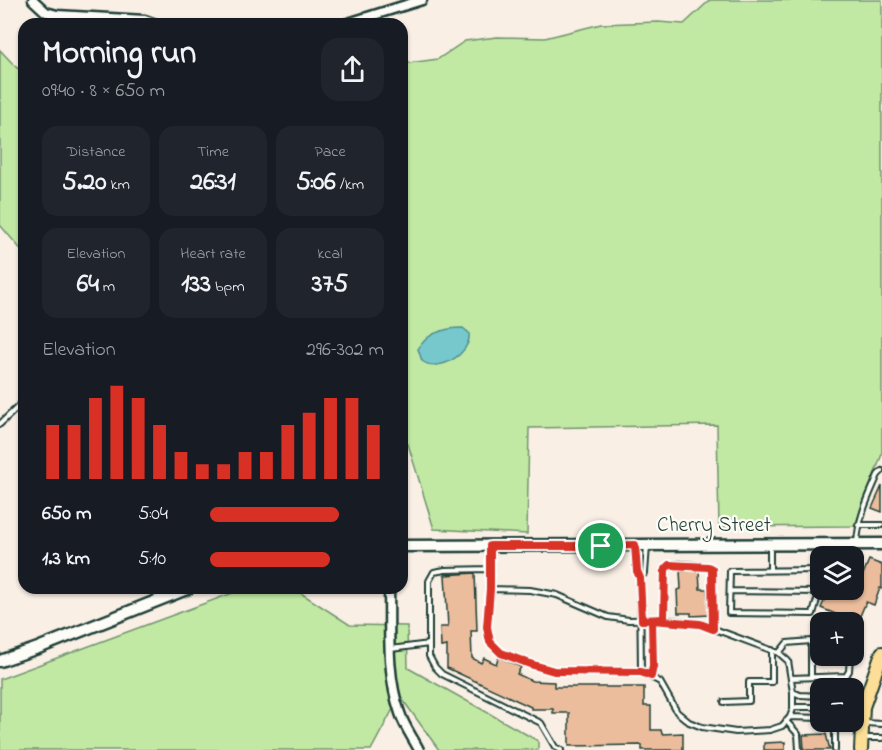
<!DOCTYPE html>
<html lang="en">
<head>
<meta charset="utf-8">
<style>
  :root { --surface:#171b24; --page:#20242c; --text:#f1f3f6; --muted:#9ea1a6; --accent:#d93025 }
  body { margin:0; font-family:"Indie Flower",sans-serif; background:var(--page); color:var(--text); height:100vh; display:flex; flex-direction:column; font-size:22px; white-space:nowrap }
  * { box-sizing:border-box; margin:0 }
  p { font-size:20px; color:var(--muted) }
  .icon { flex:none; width:33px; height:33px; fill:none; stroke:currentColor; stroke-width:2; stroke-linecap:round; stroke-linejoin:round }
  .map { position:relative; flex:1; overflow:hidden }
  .side { position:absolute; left:18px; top:18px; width:390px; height:576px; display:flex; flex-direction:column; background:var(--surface); border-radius:18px; box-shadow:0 2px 4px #0004 }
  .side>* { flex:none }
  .fabs { position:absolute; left:810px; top:546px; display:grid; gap:12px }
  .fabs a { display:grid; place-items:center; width:54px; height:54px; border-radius:12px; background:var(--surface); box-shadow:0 2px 4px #0004; font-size:30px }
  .pin { position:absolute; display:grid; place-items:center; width:51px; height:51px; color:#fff; margin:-26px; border:3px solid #fff; border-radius:50%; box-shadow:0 2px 6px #0007 }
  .round { display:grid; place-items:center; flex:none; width:63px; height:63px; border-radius:18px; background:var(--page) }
  .headline { display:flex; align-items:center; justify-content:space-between; height:102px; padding:0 24px }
  h1 { font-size:33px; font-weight:800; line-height:45px }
  .figures { display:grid; grid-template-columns:repeat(3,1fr); gap:9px; height:102px; padding:6px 24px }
  .figures div { display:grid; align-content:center; border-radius:15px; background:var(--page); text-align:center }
  .figures b { font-size:26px; font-weight:800 }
  .figures small { font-size:16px; font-weight:400 }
  .figures p { font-size:16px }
  .chart { height:168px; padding:12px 24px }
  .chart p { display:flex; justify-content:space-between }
  .chart svg { width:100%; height:108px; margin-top:6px; stroke:var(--accent); stroke-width:6 }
  ul { padding:0 24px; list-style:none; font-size:20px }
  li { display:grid; grid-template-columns:96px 72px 1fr; align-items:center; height:45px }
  li i { height:15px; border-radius:8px; background:var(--accent) }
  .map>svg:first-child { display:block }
  .green { fill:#c2e9a4; stroke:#70936c; stroke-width:1.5 }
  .water { fill:#76c8cd; stroke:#539090; stroke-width:1.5 }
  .building { fill:#ebbd9c; stroke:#1f3d34; stroke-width:1.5 }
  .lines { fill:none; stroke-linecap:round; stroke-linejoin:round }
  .lane-casing { stroke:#1f3d34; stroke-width:8 }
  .street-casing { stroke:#1f3d34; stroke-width:13 }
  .secondary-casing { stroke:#1f3d34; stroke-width:15 }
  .primary-casing { stroke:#1f3d34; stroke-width:16 }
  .lane { stroke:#fdfcf7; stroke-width:4 }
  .street { stroke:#fdfcf7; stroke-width:8 }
  .secondary { stroke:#fdfcf7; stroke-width:10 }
  .primary { stroke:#fcde96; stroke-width:12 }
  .route-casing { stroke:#fff; stroke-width:12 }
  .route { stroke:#d93025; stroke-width:8 }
  .labels { text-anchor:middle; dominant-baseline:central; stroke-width:4.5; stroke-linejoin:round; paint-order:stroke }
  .street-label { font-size:21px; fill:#1f3d34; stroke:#fdfcf7 }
</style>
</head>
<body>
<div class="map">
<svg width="882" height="750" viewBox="0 0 882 750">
  <rect width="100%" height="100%" fill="#f9efe5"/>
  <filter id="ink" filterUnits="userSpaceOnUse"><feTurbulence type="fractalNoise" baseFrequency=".0167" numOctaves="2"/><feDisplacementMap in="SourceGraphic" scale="12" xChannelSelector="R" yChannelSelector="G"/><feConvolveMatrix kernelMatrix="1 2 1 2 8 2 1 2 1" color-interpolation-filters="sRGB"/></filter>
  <g filter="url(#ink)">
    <path class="green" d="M 710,0 L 882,0 L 882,454 L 855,526 L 719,527 L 717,425 L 529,428 L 527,534 L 434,529 L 408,444 L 402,447 L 402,65 L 409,63 L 438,59 L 465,41 L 497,37 L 545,38 L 601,24 L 658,22 L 684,24 Z
      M 0,50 L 17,68 L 24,70 L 24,253 L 0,225 Z
      M 246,588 L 293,588 L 350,625 L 407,626 L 408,668 L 538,741 L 538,750 L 439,750 L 400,696 L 371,750 L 0,750 L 0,679 Z"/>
    <path class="water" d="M 463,328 L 469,333 C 472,353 439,374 422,361 L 418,349 C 427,333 445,328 463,328 Z"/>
    <path class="building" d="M 882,486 L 882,512 L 872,508 Z
      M 869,560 L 882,565 L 882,589 L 880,588 L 874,605 L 866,602 L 857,623 L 821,608 L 829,590 L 854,590 L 854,576 L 861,579 Z
      M 699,570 L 700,589 L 707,589 L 709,615 L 691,616 L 691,613 L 678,613 L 677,590 L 681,589 L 680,571 Z
      M 475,573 L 477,631 L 471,631 L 472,658 L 481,663 L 484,658 L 496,664 L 499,657 L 521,667 L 517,674 L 532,681 L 554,682 L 554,687 L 644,687 L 644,706 L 651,706 L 651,730 L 661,730 L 662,734 L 683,733 L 683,750 L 642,750 L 642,745 L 569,746 L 569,713 L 553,713 L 553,709 L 531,709 L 531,707 L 447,668 L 447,646 L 441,647 L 440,627 L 448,627 L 445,575 Z
      M 819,656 L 841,656 L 841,662 L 819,662 Z
      M 826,734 L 830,750 L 804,750 L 803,735 Z
      M 785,742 L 785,750 L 764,750 L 764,743 Z"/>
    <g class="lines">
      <defs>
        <path id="lane" d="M 0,424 L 24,401
          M 858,525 L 882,525
          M 857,544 C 858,518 868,498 878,475 L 882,471
          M 490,546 L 489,569 L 445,570 L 434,572 L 429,581 L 429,656 L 435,667 L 442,674 L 541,723 L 555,747 L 561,750
          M 635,546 L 637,571 L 640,578 L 645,573 L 647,546
          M 833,556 L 835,545
          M 489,569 L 491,589
          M 770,570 L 770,546
          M 820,570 L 730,571 L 729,613 L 813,614 L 820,589
          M 854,570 L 855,571
          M 640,578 L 641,672
          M 730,591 L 820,592
          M 664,619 L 665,569 C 674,559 695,566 708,567 L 712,569 L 713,577 L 713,629
          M 391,649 L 429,644
          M 779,653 L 787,643 L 811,641 L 820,639
          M 651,676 L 653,666 L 652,619
          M 811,677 L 811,641
          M 791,678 L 846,676 L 849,671 L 850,656
          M 820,696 L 800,695 L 793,692 L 788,661 L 779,653 L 701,624 L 664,619 L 629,620 L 608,617 L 557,595 L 530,590 L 491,589 L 487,627 L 490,642 L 501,653 L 530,664 L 554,671 L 641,672 L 660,682 L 677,712 L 689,722 L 702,727 L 736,732 L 770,730 L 782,726 L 790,717 L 793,709 L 797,707 L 820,707
          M 724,702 L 749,701 L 749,682 L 772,682 L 772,650
          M 793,708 L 793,692
          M 790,717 L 820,718
          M 786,721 L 798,734 L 799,750
          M 835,722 L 835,750
          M 865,723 L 882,724
          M 865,738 L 882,738"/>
        <path id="street" d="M 33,0 L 46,12 L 57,15 L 145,20 L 156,24
          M 345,24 L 422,0
          M 389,588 C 390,629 386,674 400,713 C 404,726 413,738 419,750"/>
        <path id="secondary" d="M 402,546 L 882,544
          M 0,661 L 38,648 L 189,588"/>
        <path id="primary" d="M 861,750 L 863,707 L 882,653"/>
      </defs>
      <use href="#lane" class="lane-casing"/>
      <use href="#street" class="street-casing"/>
      <use href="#secondary" class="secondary-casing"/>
      <use href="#primary" class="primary-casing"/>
      <use href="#lane" class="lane"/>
      <use href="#street" class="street"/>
      <use href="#secondary" class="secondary"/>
      <use href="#primary" class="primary"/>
    </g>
  </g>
  <g class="lines" filter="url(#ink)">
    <defs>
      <path id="route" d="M 601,546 L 490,546 L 490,589 L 487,627 L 490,642 L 501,653 L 530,664 L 554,671 L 641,672 L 651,676 L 653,666 L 652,620 L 700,624 L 713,629 L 712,569 L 708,567 L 669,565 L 665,569 L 664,619 L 642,620 L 640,578 L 637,571 L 635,545 L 601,546"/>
    </defs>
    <use href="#route" class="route-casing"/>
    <use href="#route" class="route"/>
  </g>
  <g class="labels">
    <g class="street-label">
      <text x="714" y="526">Cherry Street</text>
    </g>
  </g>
</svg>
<div class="fabs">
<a><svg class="icon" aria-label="layers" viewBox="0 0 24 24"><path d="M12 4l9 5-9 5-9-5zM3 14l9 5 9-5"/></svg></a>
<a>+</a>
<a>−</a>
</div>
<div class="pin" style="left:601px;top:546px;background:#1e9e55"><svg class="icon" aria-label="arrive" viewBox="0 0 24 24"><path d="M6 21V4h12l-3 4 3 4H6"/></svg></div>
<section class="side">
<div class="headline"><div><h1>Morning run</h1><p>09:40 · 8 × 650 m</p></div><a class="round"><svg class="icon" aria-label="share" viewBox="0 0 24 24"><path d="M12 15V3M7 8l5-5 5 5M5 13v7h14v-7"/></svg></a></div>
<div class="figures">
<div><p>Distance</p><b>5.20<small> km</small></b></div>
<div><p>Time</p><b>26:31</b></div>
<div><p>Pace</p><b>5:06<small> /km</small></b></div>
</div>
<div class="figures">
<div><p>Elevation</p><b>64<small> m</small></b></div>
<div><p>Heart rate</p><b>133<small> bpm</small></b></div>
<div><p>kcal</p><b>375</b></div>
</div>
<div class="chart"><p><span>Elevation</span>296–302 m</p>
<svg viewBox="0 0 160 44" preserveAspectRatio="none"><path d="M5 44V22M15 44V22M25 44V11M35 44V6M45 44V11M55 44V22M65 44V33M75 44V38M85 44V38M95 44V33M105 44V33M115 44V22M125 44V17M135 44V11M145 44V11M155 44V22"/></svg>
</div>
<ul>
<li><b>650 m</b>5:04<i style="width:74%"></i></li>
<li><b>1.3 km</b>5:10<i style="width:69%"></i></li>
</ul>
</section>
</div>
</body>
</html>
